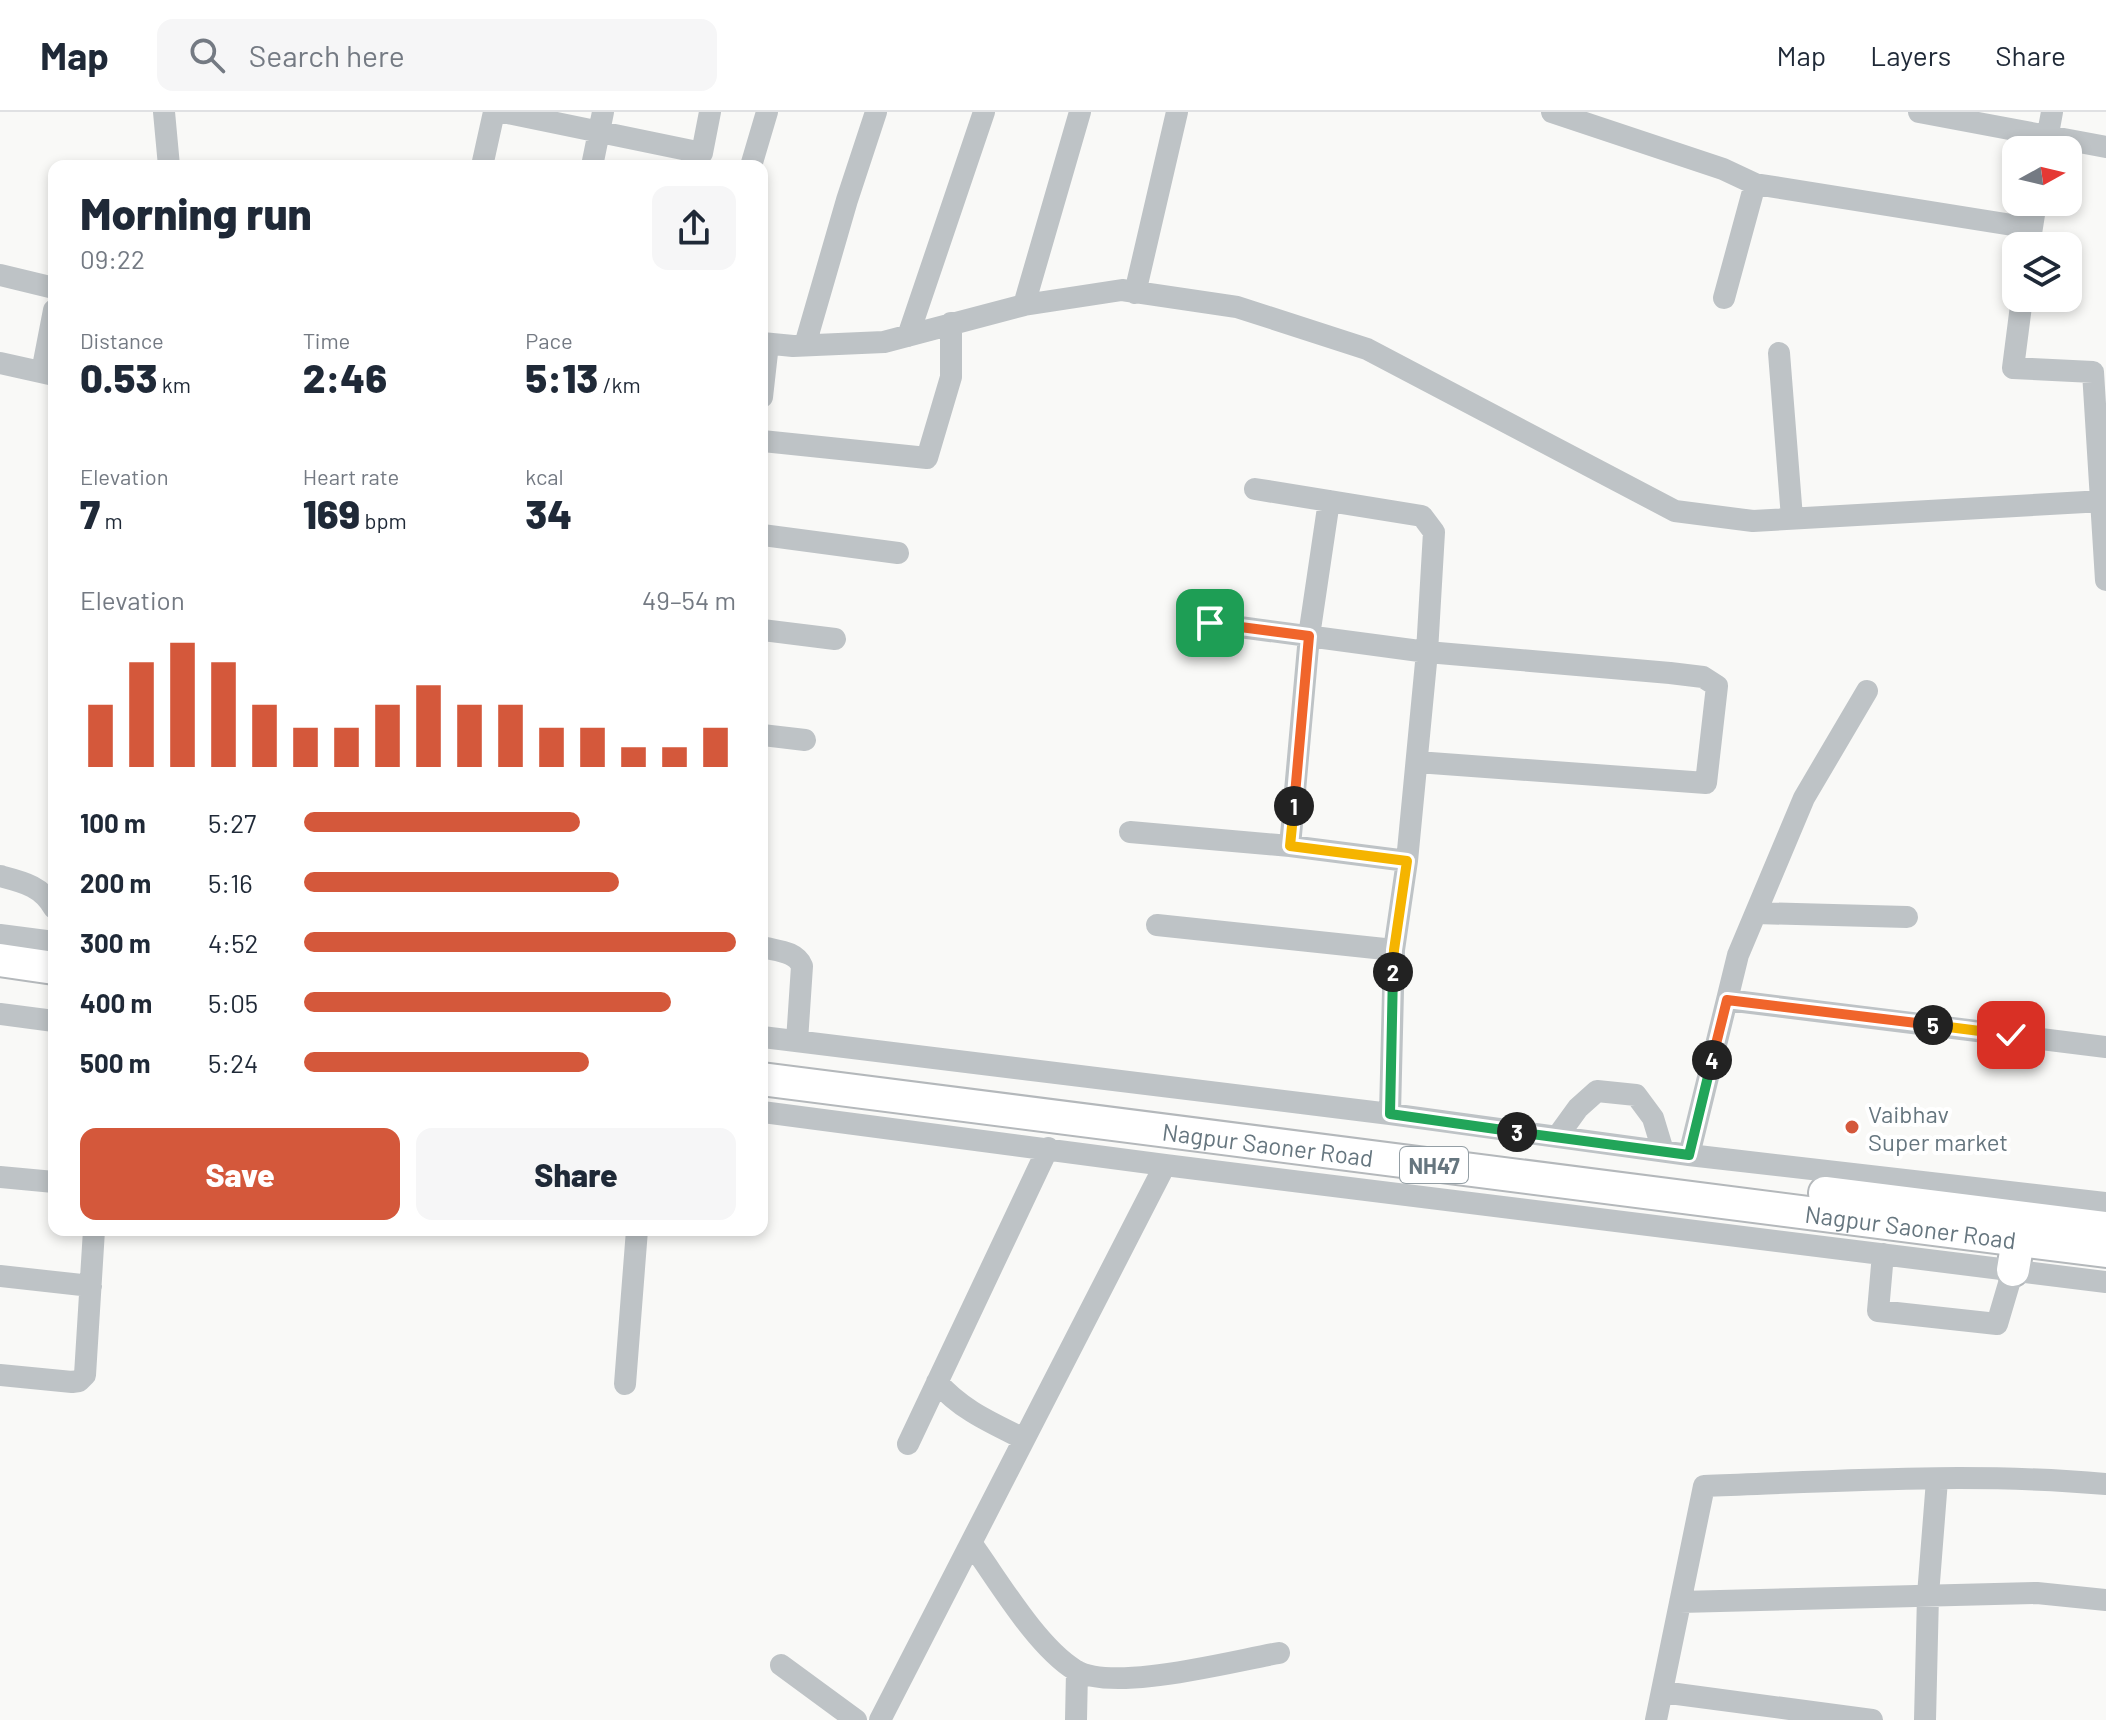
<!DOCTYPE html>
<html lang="en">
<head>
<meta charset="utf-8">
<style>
  :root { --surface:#fff; --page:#f6f6f7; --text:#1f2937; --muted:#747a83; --line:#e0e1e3; --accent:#d4583b }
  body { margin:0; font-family:Barlow,sans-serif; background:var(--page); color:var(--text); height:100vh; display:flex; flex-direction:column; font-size:30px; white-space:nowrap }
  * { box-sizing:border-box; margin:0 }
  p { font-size:26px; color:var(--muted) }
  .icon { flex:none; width:44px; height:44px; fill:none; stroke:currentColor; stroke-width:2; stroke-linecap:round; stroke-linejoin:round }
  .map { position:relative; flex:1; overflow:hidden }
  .panel { position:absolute; left:48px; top:48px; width:720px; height:1076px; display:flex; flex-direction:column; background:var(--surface); border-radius:16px; box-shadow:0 4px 12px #0003 }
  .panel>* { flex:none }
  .needle { width:52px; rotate:82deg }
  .controls { position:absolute; left:2002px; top:24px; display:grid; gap:16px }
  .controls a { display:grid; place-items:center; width:80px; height:80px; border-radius:16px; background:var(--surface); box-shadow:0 4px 12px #0003; font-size:40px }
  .pin { position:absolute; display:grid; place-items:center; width:68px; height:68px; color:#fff; margin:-34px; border-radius:16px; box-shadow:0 4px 12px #0006 }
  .km { position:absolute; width:40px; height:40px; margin:-20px; border-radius:50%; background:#222; color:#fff; font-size:22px; line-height:40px; text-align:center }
  .round { display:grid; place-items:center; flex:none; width:84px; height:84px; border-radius:16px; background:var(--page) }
  .summary { display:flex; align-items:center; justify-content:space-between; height:136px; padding:0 32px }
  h1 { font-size:44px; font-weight:800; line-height:60px }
  .figures { display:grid; grid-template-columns:repeat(3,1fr); gap:12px; height:136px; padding:8px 32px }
  .figures div { display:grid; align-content:center }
  .figures b { font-size:40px; font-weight:800 }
  .figures small { font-size:22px; font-weight:400 }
  .figures p { font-size:22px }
  .chart { height:224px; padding:16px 32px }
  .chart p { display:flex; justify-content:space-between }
  .chart svg { width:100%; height:144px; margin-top:8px; stroke:var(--accent); stroke-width:6 }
  .button { display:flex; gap:16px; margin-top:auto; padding:16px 32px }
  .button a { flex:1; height:92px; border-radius:16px; background:var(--accent); color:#fff; font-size:32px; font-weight:800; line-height:92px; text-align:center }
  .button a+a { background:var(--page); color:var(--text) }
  ul { padding:0 32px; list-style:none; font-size:26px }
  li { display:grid; grid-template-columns:128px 96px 1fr; align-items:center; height:60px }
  li i { height:20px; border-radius:10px; background:var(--accent) }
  header { display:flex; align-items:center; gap:48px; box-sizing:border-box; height:112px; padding:0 40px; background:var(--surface); border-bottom:2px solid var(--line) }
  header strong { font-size:38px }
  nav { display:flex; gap:44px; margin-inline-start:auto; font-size:28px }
  .search { width:560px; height:72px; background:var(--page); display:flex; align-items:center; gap:20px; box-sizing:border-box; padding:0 28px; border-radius:16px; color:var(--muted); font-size:30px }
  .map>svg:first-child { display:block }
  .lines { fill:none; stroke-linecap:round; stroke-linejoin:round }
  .highway-casing { stroke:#b4b8bb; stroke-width:36 }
  .minor { stroke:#bec3c6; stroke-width:22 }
  .highway { stroke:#fff; stroke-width:32 }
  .split-1-casing { stroke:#fff; stroke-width:16 }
  .split-2-casing { stroke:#fff; stroke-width:16 }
  .split-3-casing { stroke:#fff; stroke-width:16 }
  .split-4-casing { stroke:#fff; stroke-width:16 }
  .split-5-casing { stroke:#fff; stroke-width:16 }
  .split-6-casing { stroke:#fff; stroke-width:16 }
  .split-1 { stroke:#f0652b; stroke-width:10 }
  .split-2 { stroke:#f5b400; stroke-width:10 }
  .split-3 { stroke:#22a559; stroke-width:10 }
  .split-4 { stroke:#22a559; stroke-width:10 }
  .split-5 { stroke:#f0652b; stroke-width:10 }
  .split-6 { stroke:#f5b400; stroke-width:10 }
  .poi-dot { fill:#d4583b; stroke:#fff; stroke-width:3 }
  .labels { text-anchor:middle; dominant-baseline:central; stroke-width:8; stroke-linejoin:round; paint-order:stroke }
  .shield { fill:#fff; stroke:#949fa5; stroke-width:2 }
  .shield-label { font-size:22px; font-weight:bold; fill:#66767f }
  .poi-label { font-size:24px; fill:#66767f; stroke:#fff; text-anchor:start }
  .street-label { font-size:24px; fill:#66767f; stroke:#fff }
</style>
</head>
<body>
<header>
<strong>Map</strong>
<div class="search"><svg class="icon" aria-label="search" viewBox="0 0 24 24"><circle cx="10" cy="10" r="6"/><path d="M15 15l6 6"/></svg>Search here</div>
<nav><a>Map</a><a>Layers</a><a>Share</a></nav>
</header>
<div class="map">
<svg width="2106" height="1608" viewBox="0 0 2106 1608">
  <rect width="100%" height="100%" fill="#f9f9f7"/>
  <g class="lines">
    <defs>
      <g id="highway">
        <path d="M 0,848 L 54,856"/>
        <path id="s1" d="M 762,967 L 2106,1139"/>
        <path d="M 1825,1081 L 2106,1116"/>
        <path d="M 2013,1158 L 2018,1128"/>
      </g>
    </defs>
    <use href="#highway" class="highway-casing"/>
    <path class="minor" d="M 164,0 L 169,54
      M 503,0 L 702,41 L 710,0
      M 1552,0 L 1723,57 L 1755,72 L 2031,116
      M 1919,0 L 2106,35
      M 2045,38 L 2052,0
      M 482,54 L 494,0
      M 592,54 L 603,0
      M 751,54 L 767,0
      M 2029,134 L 2036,90
      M 0,163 L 54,176
      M 1135,181 L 1177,0
      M 1724,186 L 1755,72
      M 2022,186 L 2013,256 L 2093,260 L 2106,468
      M 1024,193 L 1080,0
      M 908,224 L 984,0
      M 762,231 L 793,234 L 884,230 L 1024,193 L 1122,178 L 1237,195 L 1367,237 L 1675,399 L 1753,409 L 2103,389
      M 805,233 L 847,88 L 876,0
      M 1779,241 L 1792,406
      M 0,251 L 54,263
      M 42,260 L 54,198
      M 762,285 L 768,232
      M 762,329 L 927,346 L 951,265 L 951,211
      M 1255,377 L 1422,404 L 1434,420 L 1427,540 L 1407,749 L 1394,838 L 1390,1002
      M 762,423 L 898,441
      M 1210,511 L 1427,540 L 1670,561 L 1703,565 L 1717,574 L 1706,671 L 1417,650
      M 762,518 L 835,527
      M 762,623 L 805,628
      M 1130,720 L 1290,734 L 1407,749
      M 1290,734 L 1309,524 L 1329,389
      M 0,764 C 23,770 42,774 54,796
      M 1756,801 L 1907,805
      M 1157,813 L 1394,838
      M 0,823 L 54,830
      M 762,835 C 777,839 796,839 802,854 L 797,929
      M 1727,888 L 2106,935
      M 0,902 L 54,909
      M 762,925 L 1390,1002 L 1689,1043 L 2106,1091
      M 762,1000 L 1165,1053 L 2106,1170
      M 1557,1025 L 1578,996 L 1597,979 L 1636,983 L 1653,1006 L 1663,1039
      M 1689,1043 L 1738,843 L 1804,686 L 1867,579
      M 0,1065 L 54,1070
      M 1883,1142 L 1878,1199 L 1997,1212 L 2013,1158
      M 0,1164 L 91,1174
      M 0,1263 L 72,1270 L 79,1269 L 85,1263 L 94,1118
      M 937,1270 C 961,1298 992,1311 1024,1327
      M 625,1272 L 637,1118
      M 908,1332 L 1048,1036
      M 971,1431 C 998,1468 1036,1534 1075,1558 C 1113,1581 1232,1549 1279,1541
      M 1680,1490 L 2037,1481 L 2106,1488
      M 781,1553 L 856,1608
      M 1662,1580 L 1872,1608
      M 880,1608 L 1165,1053
      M 1076,1608 L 1077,1559
      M 1656,1608 L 1704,1374 C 1837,1369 1973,1360 2106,1372
      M 1925,1608 L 1928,1483 L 1937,1368"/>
    <use href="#highway" class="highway"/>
  </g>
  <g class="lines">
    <defs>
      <path id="split-1" d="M 1210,511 L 1309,524 L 1294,694"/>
      <path id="split-2" d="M 1294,694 L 1290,734 L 1407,749 L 1394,838 L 1393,860"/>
      <path id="split-3" d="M 1393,860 L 1390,1002 L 1517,1020"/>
      <path id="split-4" d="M 1517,1020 L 1689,1043 L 1712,948"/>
      <path id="split-5" d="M 1712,948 L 1727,888 L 1933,913"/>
      <path id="split-6" d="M 1933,913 L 2011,923"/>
    </defs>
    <use href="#split-1" class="split-1-casing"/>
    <use href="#split-2" class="split-2-casing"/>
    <use href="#split-3" class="split-3-casing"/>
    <use href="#split-4" class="split-4-casing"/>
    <use href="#split-5" class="split-5-casing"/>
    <use href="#split-6" class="split-6-casing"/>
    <use href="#split-1" class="split-1"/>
    <use href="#split-2" class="split-2"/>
    <use href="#split-3" class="split-3"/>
    <use href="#split-4" class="split-4"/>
    <use href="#split-5" class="split-5"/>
    <use href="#split-6" class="split-6"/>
  </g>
  <circle class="poi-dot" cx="1852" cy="1015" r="8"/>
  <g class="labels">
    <rect class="shield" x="1400" y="1035" width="68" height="36" rx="6"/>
    <g class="shield-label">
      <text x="1434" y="1053">NH47</text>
    </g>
    <g class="poi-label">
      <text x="1868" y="1001">Vaibhav<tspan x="1868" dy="28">Super market</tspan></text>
    </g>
    <g class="street-label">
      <text stroke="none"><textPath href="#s1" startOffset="510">Nagpur Saoner Road</textPath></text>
      <text stroke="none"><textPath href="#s1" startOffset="1158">Nagpur Saoner Road</textPath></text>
    </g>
  </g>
</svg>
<div class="controls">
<a><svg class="needle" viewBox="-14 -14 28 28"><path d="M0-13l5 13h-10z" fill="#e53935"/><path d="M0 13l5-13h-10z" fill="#747a83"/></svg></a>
<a><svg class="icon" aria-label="layers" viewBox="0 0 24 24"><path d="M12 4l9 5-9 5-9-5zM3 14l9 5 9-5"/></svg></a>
</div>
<div class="pin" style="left:1210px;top:511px;background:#1e9e55"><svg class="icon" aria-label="arrive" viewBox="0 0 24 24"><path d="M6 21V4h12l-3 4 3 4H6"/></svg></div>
<div class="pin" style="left:2011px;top:923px;background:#d93025"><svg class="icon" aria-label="check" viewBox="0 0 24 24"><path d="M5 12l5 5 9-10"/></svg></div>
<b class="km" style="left:1294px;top:694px">1</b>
<b class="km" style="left:1393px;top:860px">2</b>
<b class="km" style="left:1517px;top:1020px">3</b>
<b class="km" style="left:1712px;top:948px">4</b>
<b class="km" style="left:1933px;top:913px">5</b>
<section class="panel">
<div class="summary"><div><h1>Morning run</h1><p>09:22</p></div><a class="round"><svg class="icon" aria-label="share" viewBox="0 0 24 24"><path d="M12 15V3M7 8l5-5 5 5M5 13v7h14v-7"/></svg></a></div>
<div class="figures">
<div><p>Distance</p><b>0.53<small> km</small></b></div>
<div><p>Time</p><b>2:46</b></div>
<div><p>Pace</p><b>5:13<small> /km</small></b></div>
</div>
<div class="figures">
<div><p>Elevation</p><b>7<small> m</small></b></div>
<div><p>Heart rate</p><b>169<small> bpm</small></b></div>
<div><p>kcal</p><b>34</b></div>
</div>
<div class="chart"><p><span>Elevation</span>49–54 m</p>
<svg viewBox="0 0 160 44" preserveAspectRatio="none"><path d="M5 44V25M15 44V12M25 44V6M35 44V12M45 44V25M55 44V32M65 44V32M75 44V25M85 44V19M95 44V25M105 44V25M115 44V32M125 44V32M135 44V38M145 44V38M155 44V32"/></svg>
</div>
<ul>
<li><b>100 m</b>5:27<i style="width:64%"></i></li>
<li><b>200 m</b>5:16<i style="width:73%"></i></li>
<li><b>300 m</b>4:52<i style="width:100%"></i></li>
<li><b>400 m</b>5:05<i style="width:85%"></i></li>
<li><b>500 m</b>5:24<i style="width:66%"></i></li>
</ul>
<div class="button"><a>Save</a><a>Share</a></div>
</section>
</div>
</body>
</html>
